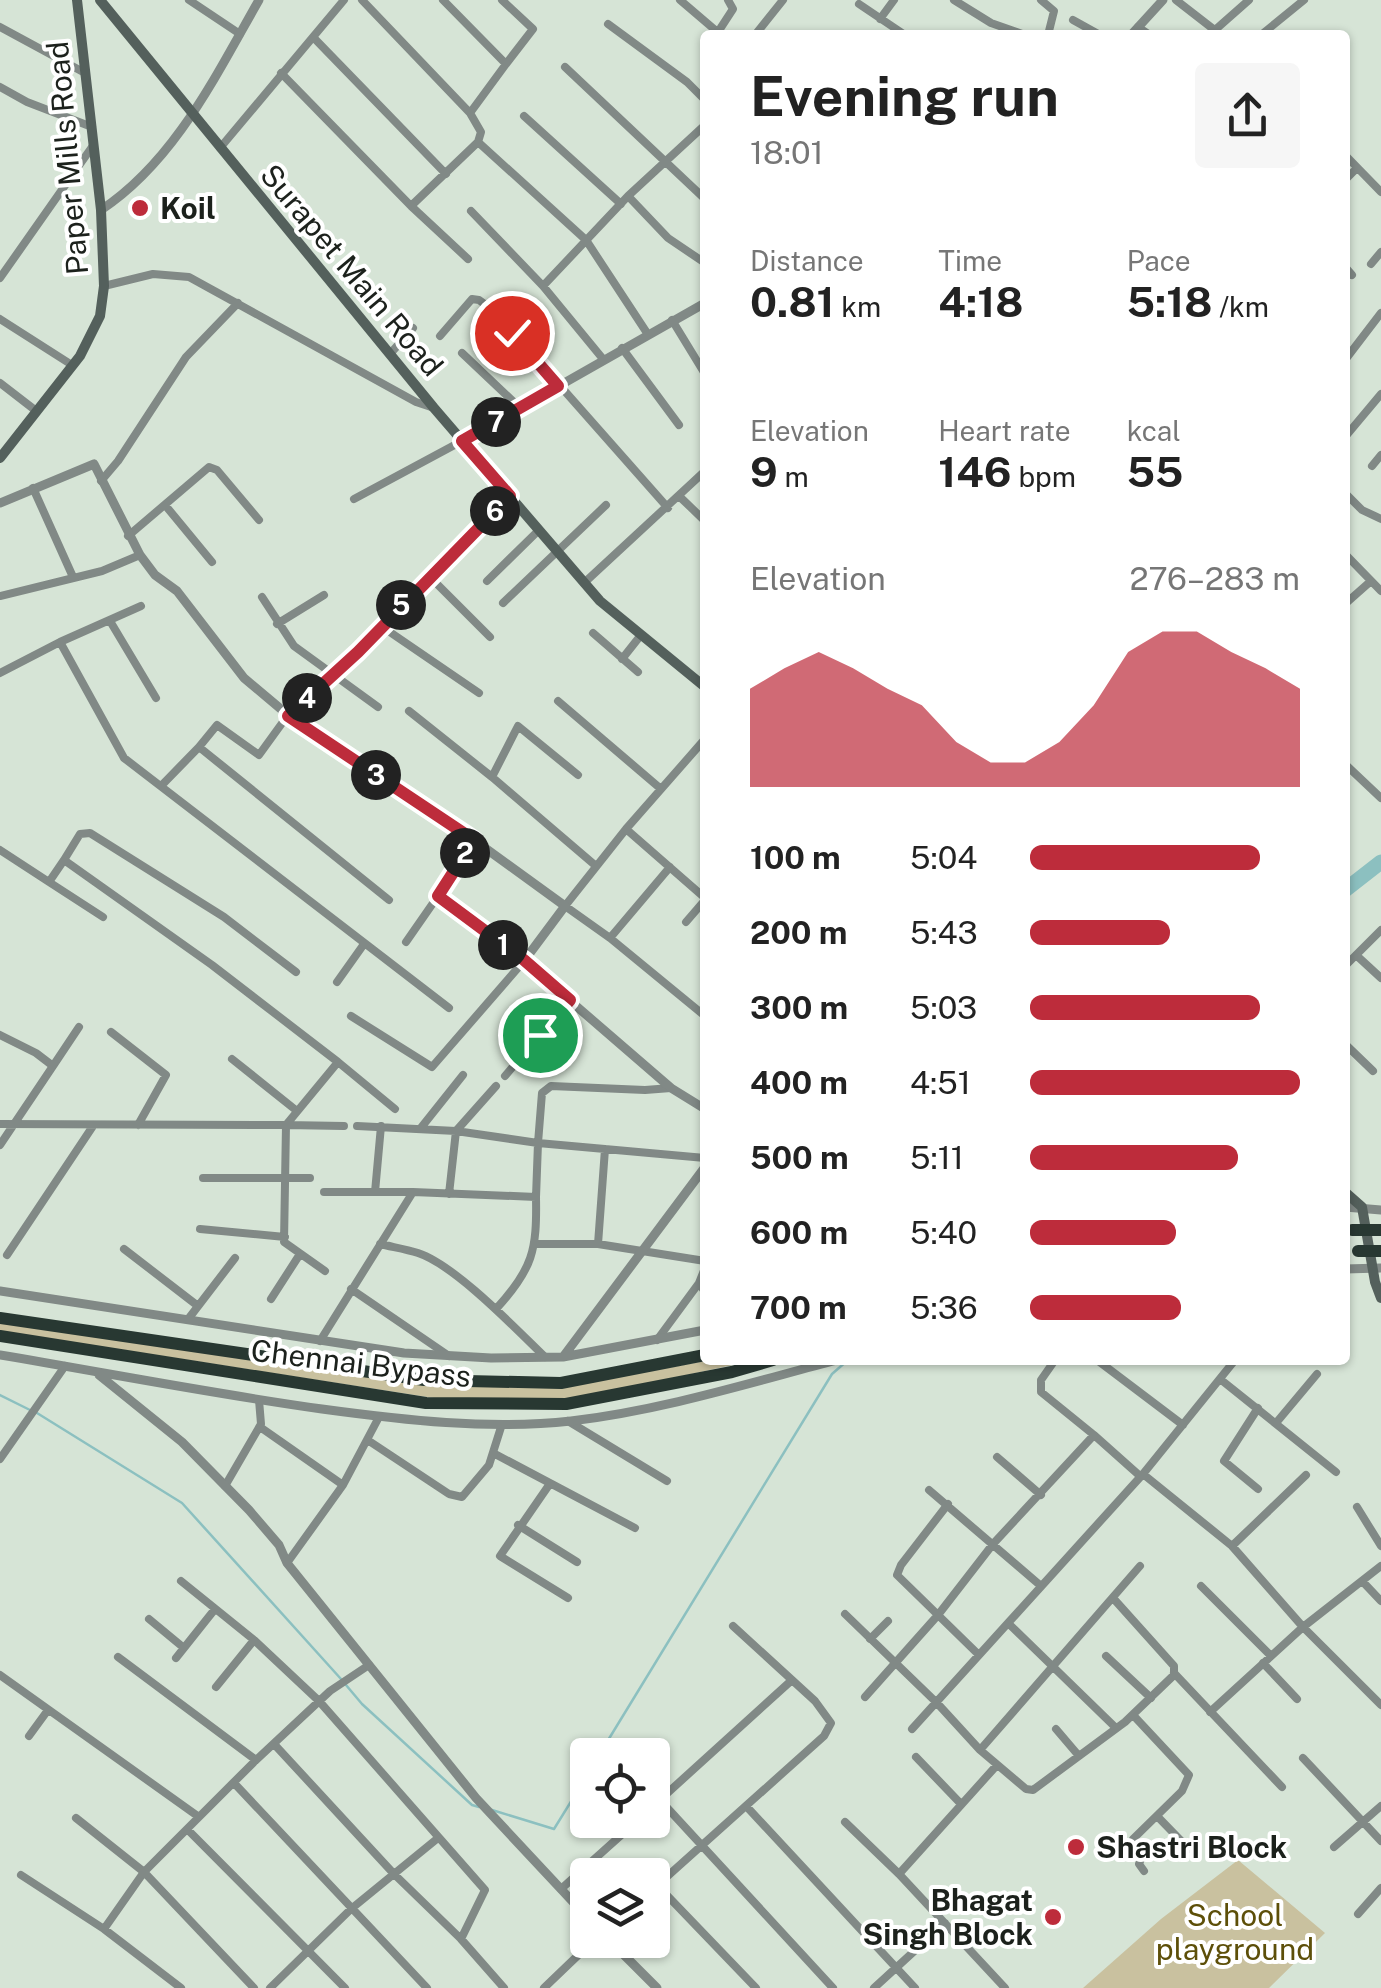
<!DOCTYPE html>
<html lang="en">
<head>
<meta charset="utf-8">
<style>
  :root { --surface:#fff; --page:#f6f6f6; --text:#222; --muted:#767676; --accent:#bd2c3b }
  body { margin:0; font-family:"Public Sans",sans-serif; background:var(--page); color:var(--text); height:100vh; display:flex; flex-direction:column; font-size:38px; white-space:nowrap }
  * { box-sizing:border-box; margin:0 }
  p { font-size:32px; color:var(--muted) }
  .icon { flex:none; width:55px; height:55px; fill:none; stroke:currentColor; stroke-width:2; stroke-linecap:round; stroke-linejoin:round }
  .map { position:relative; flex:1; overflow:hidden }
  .details { position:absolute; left:700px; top:30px; width:650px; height:1335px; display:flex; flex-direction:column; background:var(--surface); border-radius:10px; box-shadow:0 2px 8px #0004 }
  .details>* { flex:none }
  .buttons { position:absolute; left:570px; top:1738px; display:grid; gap:20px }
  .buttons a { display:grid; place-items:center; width:100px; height:100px; border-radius:10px; background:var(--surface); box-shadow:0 2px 8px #0004; font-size:50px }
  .pin { position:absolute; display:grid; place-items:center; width:85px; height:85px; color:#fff; margin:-42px; border:5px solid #fff; border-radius:50%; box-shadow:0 2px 10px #0007 }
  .km { position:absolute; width:50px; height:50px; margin:-25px; border-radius:50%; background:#222; color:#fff; font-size:28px; line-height:50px; text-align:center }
  .round { display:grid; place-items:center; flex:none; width:105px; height:105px; border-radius:10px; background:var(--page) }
  .summary { display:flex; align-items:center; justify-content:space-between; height:170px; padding:0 50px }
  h1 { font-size:55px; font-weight:700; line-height:75px }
  .metrics { display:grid; grid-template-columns:repeat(3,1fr); gap:15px; height:170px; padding:10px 50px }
  .metrics div { display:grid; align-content:center }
  .metrics b { font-size:42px; font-weight:700 }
  .metrics small { font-size:28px; font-weight:400 }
  .metrics p { font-size:28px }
  .chart { height:280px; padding:20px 50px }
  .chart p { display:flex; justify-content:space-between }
  .chart svg { width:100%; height:180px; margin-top:10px; fill:var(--accent); opacity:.7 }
  ul { padding:0 50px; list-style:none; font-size:32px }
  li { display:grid; grid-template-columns:160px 120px 1fr; align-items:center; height:75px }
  li i { height:25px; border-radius:12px; background:var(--accent) }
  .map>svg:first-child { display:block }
  .green { fill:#c9c19f }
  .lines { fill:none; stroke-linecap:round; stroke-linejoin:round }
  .stream { stroke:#8cc0c0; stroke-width:2.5 }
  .river { stroke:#8cc0c0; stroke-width:15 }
  .minor { stroke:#818986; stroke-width:8 }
  .tertiary { stroke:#818986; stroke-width:9 }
  .secondary { stroke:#54605c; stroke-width:10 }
  .trunk { stroke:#283832; stroke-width:12 }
  .trunk-bridge { stroke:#283832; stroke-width:12 }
  .route-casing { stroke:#fff; stroke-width:20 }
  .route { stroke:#bd2c3b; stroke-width:12 }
  .poi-dot { fill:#bd2c3b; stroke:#fff; stroke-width:4 }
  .labels { text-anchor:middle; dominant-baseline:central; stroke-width:8; stroke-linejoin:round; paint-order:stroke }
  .street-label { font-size:30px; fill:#1c211c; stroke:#fff }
  .poi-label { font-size:30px; font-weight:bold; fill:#1c211c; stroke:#fff; text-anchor:start }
  .park-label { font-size:30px; fill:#5d4f09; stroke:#fff }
</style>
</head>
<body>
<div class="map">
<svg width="1381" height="1988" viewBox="0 0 1381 1988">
  <rect width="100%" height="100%" fill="#d6e4d6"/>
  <path class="green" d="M 0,1322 L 315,1367 L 558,1388 L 711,1360 L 755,1360 L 568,1401 L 434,1398 L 0,1331 Z
    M 1238,1860 L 1325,1933 L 1269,1988 L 1083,1988 L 1161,1919 Z"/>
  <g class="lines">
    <path class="stream" d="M 0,1395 L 30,1410
      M 37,1413 L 182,1503 L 341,1679
      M 346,1685 L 362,1704 L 472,1805 L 479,1807
      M 599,1755 L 832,1374 L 848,1360
      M 492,1810 L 554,1829 L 588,1774"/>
    <path class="river" d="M 1345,890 L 1381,862"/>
    <path class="minor" d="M 189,0 L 240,34
      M 362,0 L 470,113 L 481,132 L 478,142 L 586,240 L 647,333
      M 443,0 L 506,64 L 533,29 L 502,0
      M 680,0 L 721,35
      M 954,0 L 991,23 L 1025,35
      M 1041,0 L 1054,11 L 1048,35
      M 1176,0 L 1221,35
      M 859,4 L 905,35
      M 880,19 L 894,0
      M 1073,20 L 1100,35
      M 608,24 L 687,82 L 705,100
      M 0,27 L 85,73
      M 1138,27 L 1150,35
      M 1215,30 L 1249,0
      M 718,32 L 733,9 L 728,0
      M 755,35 L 783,0
      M 1261,35 L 1304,0
      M 313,37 L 446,174
      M 565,67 L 705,199
      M 281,73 L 411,206 L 468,259
      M 0,87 L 27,102 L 92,127
      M 470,113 L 506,64
      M 524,116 L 621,204
      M 220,148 L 344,0
      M 1345,155 L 1381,192
      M 1345,180 L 1357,168
      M 628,196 L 668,238 L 705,263
      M 411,206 L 478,142
      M 471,211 L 543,286 L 603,359
      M 1371,264 L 1381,252
      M 1345,267 L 1352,275
      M 0,278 L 92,147
      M 104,286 L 153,274 L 189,277 L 416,402 L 434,408
      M 543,286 L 628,196 L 705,125
      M 0,319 L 72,365
      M 672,320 L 705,374
      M 440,336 L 472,299 L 479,300 L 494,311 L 668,508
      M 622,348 L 679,425
      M 462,353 L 520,408
      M 390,354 L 413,328
      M 1345,360 L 1381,313
      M 0,383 L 35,410
      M 1345,437 L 1381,394
      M 1372,466 L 1381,455
      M 101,481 L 118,461 L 186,357 L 238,303
      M 33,488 L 73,577
      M 1345,493 L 1362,510 L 1381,519
      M 680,497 L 705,521
      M 354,499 L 462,441
      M 165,505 L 212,562
      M 128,536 L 209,467 L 217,470 L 259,520
      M 1345,554 L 1381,591
      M 429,576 L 490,637
      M 487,581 L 539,530
      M 584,583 L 705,471
      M 0,596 L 102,571 L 140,555
      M 262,597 L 294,646 L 378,707
      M 503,603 L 606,505
      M 1345,604 L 1371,581
      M 110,621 L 156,698
      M 277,624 L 324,595
      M 381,626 L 479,693
      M 593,633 L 638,672
      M 60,642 L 124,758 L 449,1008
      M 622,659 L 641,635
      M 0,673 L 60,642 L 141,606
      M 558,701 L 661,789
      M 409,711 L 492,777 L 596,866
      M 705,739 L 626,829 L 565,906 L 610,938 L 705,1016
      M 199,747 L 217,725 L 259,755 L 288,715 L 358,652 L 510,497
      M 1345,764 L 1381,798
      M 492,777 L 518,726 L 578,775
      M 162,785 L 199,747 L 389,900
      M 626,829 L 705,898
      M 0,850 L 49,882
      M 64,860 L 80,834 L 90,833 L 224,917 L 296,972
      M 686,922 L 705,900
      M 610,938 L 670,867
      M 406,942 L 438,896
      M 1356,955 L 1381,978
      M 1345,966 L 1381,930
      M 337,982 L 364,944
      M 351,1016 L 432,1067 L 524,961 L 438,896 L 474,840
      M 111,1032 L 166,1075 L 138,1125
      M 0,1035 L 36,1053 L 53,1066 L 0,1145
      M 1345,1044 L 1373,1071
      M 232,1059 L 297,1111
      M 338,1062 L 395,1109
      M 53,1066 L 79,1027
      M 505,1076 L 570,999
      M 671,1088 L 645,1090 L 551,1086 L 542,1093 L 538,1143 L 705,1158
      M 0,1124 L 286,1125 L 338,1062 L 212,965 L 64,860 L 49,882 L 103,917
      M 357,1126 L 456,1131 L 538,1143 L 536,1197
      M 420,1129 L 463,1075
      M 203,1178 L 310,1178
      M 324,1192 L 413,1192
      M 375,1192 L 381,1126
      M 449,1194 L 456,1131 L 496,1086
      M 200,1229 L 285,1237
      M 380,1244 C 392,1247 406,1249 418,1253 C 455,1265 516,1329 545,1357
      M 537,1244 L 598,1244 L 705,1261
      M 598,1244 L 605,1149
      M 124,1249 L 198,1306
      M 7,1255 L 93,1126
      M 705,1268 L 699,1283 L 705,1292
      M 325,1271 L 284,1242 L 286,1125 L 344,1126
      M 351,1289 L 449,1356
      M 271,1299 L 300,1254
      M 189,1318 L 235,1258
      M 657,1340 L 699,1283
      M 320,1341 L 413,1192 L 536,1197 C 537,1250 533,1269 496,1309
      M 1055,1360 L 1041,1380 L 1041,1392 L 1094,1435
      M 1097,1360 L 1183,1425
      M 1220,1379 L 1336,1472
      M 568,1421 L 667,1481
      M 1276,1423 L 1317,1374
      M 260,1427 L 343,1485
      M 369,1441 L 449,1494 L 462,1497 L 489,1465 L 502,1424
      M 495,1454 L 635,1528
      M 997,1457 L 1041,1495
      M 0,1459 L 65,1366
      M 1143,1474 L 1235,1360
      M 549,1485 L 500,1556 L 568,1598
      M 225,1486 L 261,1424 L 259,1400
      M 1258,1489 L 1224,1461 L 1258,1408
      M 929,1490 L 1041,1586
      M 948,1504 L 901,1565 L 897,1575 L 979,1655
      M 1357,1507 L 1381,1546
      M 518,1525 L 577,1562
      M 1232,1546 L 1306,1475
      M 287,1563 L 343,1485 L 379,1417
      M 181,1581 L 254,1640 L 319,1701 L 485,1890 L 461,1939 L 394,1874 L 274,1744
      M 1363,1582 L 1381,1601
      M 1201,1586 L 1271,1656
      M 845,1614 L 937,1703 L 980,1750 L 1026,1789 L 1033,1790 L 1125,1722 L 1174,1675 L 1174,1666 L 1113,1598
      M 149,1619 L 184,1648
      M 1008,1623 L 1143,1474 L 1232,1546 L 1303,1627 L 1381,1705
      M 870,1639 L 888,1621
      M 1106,1656 L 1151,1698
      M 118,1657 L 256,1760
      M 176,1658 L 215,1609
      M 1263,1663 L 1297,1699
      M 1174,1673 L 1282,1787
      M 0,1675 L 199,1817
      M 216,1687 L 254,1640
      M 865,1697 L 938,1615 L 993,1544 L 1094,1435 L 1140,1476
      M 1210,1712 L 1303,1627 L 1381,1566
      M 1133,1715 L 1189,1775 L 1182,1791 L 1133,1839 L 1132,1842 L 1142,1856 L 1139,1864 L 1144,1871
      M 912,1729 L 1008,1623 L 1115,1727
      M 1056,1729 L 1079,1756
      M 29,1736 L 48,1710
      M 980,1750 L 1140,1566
      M 916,1757 L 961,1804
      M 1303,1758 L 1381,1841
      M 234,1783 L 427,1988
      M 660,1800 L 833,1988
      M 652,1807 L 792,1680
      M 747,1807 L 915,1988
      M 1157,1816 L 1189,1849
      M 76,1818 L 144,1872 L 254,1988
      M 845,1822 L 899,1874 L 1005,1988
      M 187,1829 L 345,1988
      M 1334,1847 L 1381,1806
      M 899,1874 L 997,1765
      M 21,1875 L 104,1929 L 181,1988
      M 658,1886 L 756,1988
      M 561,1889 L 638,1820
      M 652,1890 L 824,1736 L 831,1723 L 815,1701 L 733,1626
      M 1358,1914 L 1381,1888
      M 104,1929 L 144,1872 L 256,1760 L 330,1691 L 369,1665
      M 461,1939 L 504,1988
      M 270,1988 L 351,1909 L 438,1838
      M 544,1988 L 594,1940
      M 874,1988 L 945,1923"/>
    <path class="tertiary" d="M 1131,35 L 1163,0
      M 101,210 C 175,161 216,75 259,0
      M 462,441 L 705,303
      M 0,503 L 94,464 L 140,555 L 155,575 L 177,591 L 244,678 L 288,715 L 474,840 L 565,906 L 524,961 L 671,1088 L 705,1109
      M 1345,1207 L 1381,1210
      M 1345,1269 L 1381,1268
      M 0,1291 L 404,1353 L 491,1358 L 563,1357 L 705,1330
      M 0,1355 C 107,1373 214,1394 322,1409 C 403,1420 489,1430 571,1421 C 663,1410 749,1383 837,1360
      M 563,1357 L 705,1167
      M 99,1375 L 182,1442 L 249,1510 L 279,1545 L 287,1563 L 476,1798 L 588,1918
      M 609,1940 L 657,1988"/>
    <path class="secondary" d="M 100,0 L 434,408 L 600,601 L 705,687
      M 0,458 L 80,356 L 100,316 L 104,286 L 101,210 L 77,0
      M 1345,1192 L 1362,1207 L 1375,1282 L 1381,1298"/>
    <path class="trunk" d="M 0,1318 L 424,1380 L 561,1383 L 705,1355
      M 0,1336 L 426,1403 L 566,1404 L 732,1372 L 773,1360"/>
    <path class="trunk-bridge" d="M 1352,1230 L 1381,1230
      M 1358,1251 L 1381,1251"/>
  </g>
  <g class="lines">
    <defs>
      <path id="route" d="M 512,333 L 558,386 L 462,441 L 510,496 L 358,652 L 288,716 L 474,840 L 438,896 L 524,960 L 570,1000 L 540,1035"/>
    </defs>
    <use href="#route" class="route-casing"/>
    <use href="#route" class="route"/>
  </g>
  <g class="poi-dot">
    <circle cx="140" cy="208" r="10"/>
    <circle cx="1076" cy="1847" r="10"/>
    <circle cx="1053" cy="1917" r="10"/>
  </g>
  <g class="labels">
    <g class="street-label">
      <text transform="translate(67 158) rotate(-95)">Paper Mills Road</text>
      <text transform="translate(352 270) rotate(50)">Surapet Main Road</text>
      <text transform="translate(361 1363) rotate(7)">Chennai Bypass</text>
    </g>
    <g class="poi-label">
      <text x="160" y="208">Koil</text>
      <text x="1096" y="1847">Shastri Block</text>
      <text x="1033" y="1900" text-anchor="end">Bhagat<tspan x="1033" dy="34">Singh Block</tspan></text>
    </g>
    <g class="park-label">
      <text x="1235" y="1915">School<tspan x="1235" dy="34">playground</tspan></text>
    </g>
  </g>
</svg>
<div class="buttons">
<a><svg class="icon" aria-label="locate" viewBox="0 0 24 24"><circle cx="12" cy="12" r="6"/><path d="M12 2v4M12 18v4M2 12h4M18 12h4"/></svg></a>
<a><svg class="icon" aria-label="layers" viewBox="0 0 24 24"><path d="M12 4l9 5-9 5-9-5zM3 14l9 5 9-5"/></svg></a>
</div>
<div class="pin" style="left:540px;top:1035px;background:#1e9e55"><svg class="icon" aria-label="arrive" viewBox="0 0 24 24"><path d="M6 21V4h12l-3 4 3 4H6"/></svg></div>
<div class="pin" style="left:512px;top:333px;background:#d93025"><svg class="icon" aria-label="check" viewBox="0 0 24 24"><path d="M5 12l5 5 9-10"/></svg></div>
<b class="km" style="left:503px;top:945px">1</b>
<b class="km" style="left:465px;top:853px">2</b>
<b class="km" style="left:376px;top:775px">3</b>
<b class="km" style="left:307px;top:698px">4</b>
<b class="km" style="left:401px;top:605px">5</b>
<b class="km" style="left:495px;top:511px">6</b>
<b class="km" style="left:496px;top:422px">7</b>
<section class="details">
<div class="summary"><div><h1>Evening run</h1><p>18:01</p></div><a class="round"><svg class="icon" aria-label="share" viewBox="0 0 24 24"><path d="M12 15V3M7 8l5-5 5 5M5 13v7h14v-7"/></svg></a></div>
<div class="metrics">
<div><p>Distance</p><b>0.81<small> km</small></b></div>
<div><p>Time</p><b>4:18</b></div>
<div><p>Pace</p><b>5:18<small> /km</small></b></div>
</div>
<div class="metrics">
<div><p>Elevation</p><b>9<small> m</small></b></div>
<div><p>Heart rate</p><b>146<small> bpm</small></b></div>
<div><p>kcal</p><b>55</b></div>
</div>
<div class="chart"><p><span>Elevation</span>276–283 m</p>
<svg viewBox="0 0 160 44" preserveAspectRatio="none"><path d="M0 44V20L10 15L20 11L30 15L40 20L50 24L60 33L70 38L80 38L90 33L100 24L110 11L120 6L130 6L140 11L150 15L160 20V44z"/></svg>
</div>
<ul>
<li><b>100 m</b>5:04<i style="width:85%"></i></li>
<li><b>200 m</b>5:43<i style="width:52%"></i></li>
<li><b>300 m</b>5:03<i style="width:85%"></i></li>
<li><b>400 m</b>4:51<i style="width:100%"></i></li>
<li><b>500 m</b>5:11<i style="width:77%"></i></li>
<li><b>600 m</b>5:40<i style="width:54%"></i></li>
<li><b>700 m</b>5:36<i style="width:56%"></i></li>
</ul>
</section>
</div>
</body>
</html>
